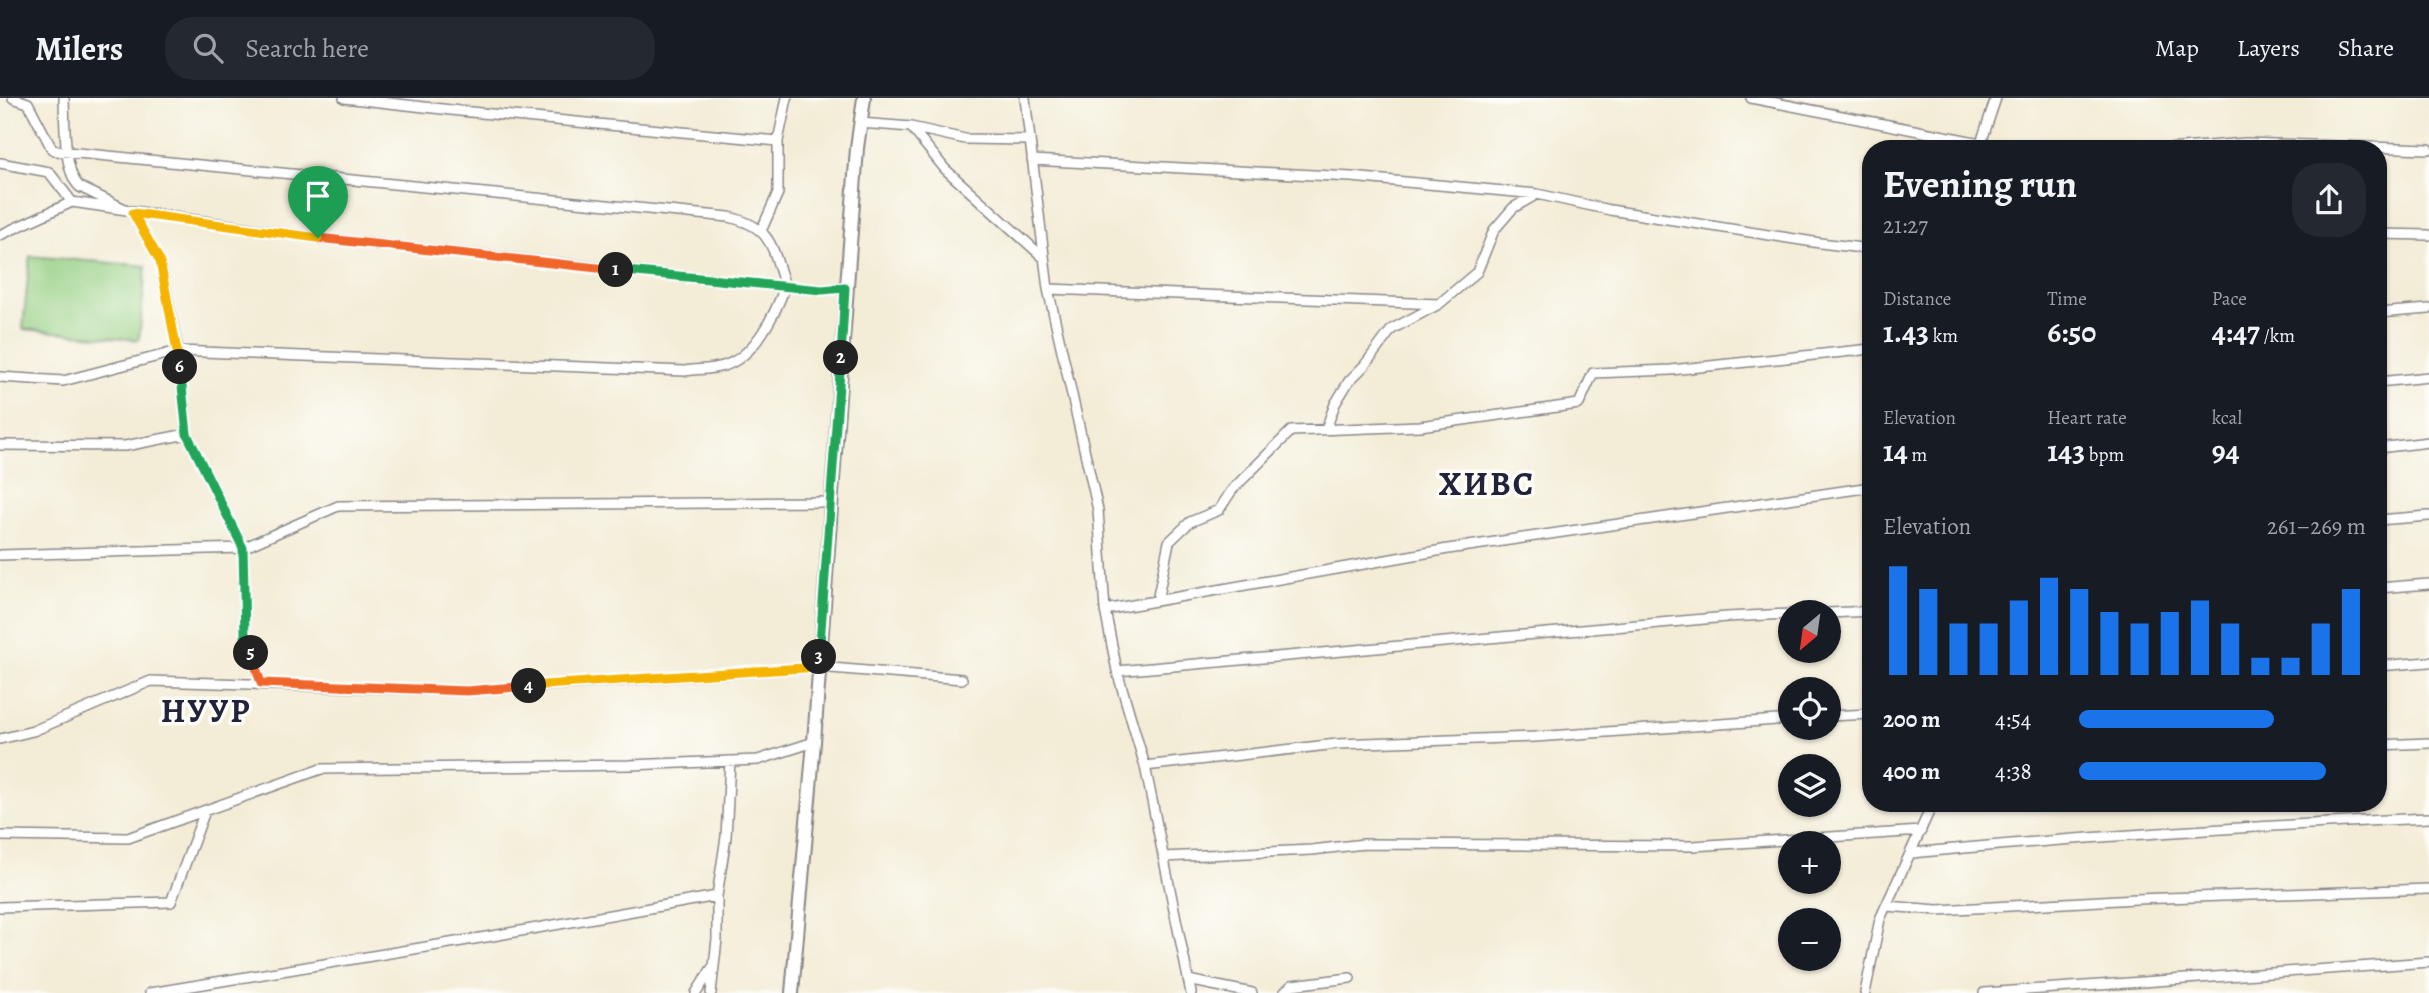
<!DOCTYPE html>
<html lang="en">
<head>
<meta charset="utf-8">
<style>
  :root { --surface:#171b24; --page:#242831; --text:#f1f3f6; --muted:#9ea1a6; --line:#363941; --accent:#1a73e8 }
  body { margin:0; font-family:Alegreya,serif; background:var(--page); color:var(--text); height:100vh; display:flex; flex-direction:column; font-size:26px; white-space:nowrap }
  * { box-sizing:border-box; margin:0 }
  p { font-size:23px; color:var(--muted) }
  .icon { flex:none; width:38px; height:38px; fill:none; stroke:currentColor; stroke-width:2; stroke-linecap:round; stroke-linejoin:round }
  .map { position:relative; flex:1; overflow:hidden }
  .drawer { position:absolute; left:1862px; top:42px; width:525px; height:672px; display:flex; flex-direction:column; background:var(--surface); border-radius:28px; box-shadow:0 2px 5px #0004 }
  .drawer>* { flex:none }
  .needle { width:46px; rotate:209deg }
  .controls { position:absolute; left:1778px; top:502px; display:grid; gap:14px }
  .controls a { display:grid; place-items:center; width:63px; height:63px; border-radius:50%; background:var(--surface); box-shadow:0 2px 5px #0004; font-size:35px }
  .pin { position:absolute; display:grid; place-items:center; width:60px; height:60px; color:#fff; margin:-72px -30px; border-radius:50% 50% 50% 0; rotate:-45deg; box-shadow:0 0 7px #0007 }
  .pin .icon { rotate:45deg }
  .km { position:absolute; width:35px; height:35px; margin:-18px; border-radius:50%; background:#222; color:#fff; font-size:19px; line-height:35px; text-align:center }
  .round { display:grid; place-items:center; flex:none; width:74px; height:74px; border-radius:28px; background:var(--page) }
  .summary { display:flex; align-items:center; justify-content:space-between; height:119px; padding:0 21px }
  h1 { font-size:38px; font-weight:700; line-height:52px }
  .metrics { display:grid; grid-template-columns:repeat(3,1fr); gap:10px; height:119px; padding:7px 21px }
  .metrics div { display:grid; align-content:center }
  .metrics b { font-size:30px; font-weight:700 }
  .metrics small { font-size:19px; font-weight:400 }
  .metrics p { font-size:19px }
  .chart { height:196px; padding:14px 21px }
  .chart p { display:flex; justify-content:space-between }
  .chart svg { width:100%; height:126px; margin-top:7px; stroke:var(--accent); stroke-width:6 }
  ul { padding:0 21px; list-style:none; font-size:23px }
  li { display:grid; grid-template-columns:112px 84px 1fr; align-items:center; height:52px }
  li i { height:18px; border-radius:9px; background:var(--accent) }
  header { display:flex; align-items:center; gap:42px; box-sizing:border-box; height:98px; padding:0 35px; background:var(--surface); border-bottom:2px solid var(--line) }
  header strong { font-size:33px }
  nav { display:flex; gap:38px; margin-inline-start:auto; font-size:24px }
  .search { width:490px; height:63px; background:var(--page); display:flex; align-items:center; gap:18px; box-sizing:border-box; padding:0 24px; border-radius:28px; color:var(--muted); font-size:26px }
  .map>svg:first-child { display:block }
  .pitch { fill:#96d084; stroke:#5c7960; stroke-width:2 }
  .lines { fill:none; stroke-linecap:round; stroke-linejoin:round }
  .minor-casing { stroke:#8a8788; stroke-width:12 }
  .tertiary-casing { stroke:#8a8788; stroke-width:16 }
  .minor { stroke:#fff; stroke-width:9 }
  .tertiary { stroke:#fff; stroke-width:12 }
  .split-1-casing { stroke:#fff; stroke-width:14 }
  .split-2-casing { stroke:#fff; stroke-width:14 }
  .split-3-casing { stroke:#fff; stroke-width:14 }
  .split-4-casing { stroke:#fff; stroke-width:14 }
  .split-5-casing { stroke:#fff; stroke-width:14 }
  .split-6-casing { stroke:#fff; stroke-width:14 }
  .split-7-casing { stroke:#fff; stroke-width:14 }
  .split-1 { stroke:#f0652b; stroke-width:9 }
  .split-2 { stroke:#22a559; stroke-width:9 }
  .split-3 { stroke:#22a559; stroke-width:9 }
  .split-4 { stroke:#f5b400; stroke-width:9 }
  .split-5 { stroke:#f0652b; stroke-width:9 }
  .split-6 { stroke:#22a559; stroke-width:9 }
  .split-7 { stroke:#f5b400; stroke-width:9 }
  .labels { text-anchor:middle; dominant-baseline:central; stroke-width:7; stroke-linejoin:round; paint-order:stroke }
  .district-label { font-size:33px; font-weight:bold; letter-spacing:2px; fill:#22223b; stroke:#fdfcf7 }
</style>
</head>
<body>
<header>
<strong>Milers</strong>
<div class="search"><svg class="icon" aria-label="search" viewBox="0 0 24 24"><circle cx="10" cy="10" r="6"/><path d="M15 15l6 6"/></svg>Search here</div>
<nav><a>Map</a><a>Layers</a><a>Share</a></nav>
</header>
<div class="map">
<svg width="2429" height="895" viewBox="0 0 2429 895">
  <rect width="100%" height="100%" fill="#fdfcf7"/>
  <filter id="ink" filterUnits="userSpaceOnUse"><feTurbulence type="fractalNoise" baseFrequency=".0143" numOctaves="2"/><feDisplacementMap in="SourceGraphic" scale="14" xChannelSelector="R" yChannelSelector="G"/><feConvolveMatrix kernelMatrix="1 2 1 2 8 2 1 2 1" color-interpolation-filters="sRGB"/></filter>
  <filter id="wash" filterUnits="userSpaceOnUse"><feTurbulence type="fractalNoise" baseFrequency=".00686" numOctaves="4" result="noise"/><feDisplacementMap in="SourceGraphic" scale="28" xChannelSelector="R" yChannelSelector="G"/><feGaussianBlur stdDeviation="1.57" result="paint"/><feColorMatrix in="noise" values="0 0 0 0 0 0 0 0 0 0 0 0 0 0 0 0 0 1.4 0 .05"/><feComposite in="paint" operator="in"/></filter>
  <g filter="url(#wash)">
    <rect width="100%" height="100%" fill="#f3ecd6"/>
    <path class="pitch" d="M 30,158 L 146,168 L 139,242 L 23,231 Z"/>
  </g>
  <g filter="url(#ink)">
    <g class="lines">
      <defs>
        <path id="minor" d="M 64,0 C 65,23 63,75 80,89 L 133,115 L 160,163 L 178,253 L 187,336 L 243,450 L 245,538 L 261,585
          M 344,0 L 460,13 L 778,43
          M 1025,0 L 1048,191 L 1098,412 L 1105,512 L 1117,573 L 1145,668 L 1191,895
          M 1751,0 L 1980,45
          M 860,25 L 911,29 L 945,71 L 1044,160
          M 911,29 L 965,41 L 1030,42
          M 1980,48 L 1996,0
          M 2169,51 L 2246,45 L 2429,51
          M 1032,62 L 1351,79 L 1537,96 L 1610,112 L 1820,145 L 1871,151
          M 0,65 L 49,74 L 72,104 L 318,140 L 708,181 L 822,192 L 845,190
          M 761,133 L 778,95 L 778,43 L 787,0
          M 2378,136 L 2429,137
          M 0,137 L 72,104
          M 1048,191 L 1439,206
          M 2378,215 L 2429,211
          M 0,279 L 63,283 L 178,253 L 685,273 C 697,271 711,272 723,268 C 754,260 776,215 785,188 C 772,150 773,129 729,119 L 57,53 L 52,51 L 28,5 L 13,0
          M 2378,284 L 2429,279
          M 1326,331 L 1335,306 L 1349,283 L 1364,268 L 1392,231 L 1439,206 L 1477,174 L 1494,132 L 1513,110 L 1537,96
          M 0,347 L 125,348 L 187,336
          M 2378,350 L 2429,344
          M 2378,422 L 2429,418
          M 0,457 L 243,450 L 338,408 L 831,404
          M 2378,490 L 2429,486
          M 1157,503 L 1169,444 L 1190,424 L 1219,412 L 1232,392 L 1291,333 L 1420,328 L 1579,306 L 1593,275 L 1671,272 L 1871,251
          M 1105,512 L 1448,451 L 1871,389
          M 1829,515 L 1871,513
          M 2378,568 L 2429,564
          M 1117,573 L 1727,519 L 1790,516
          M 1829,618 L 1871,616
          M 0,641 L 33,633 L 151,583 L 466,593 L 819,569 L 962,581
          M 2378,647 L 2429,645
          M 1145,668 L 1337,646 L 1535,639 L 1790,621
          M 0,738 L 128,740 L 321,671 L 629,667 L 758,662 L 814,644
          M 1912,755 C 2084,738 2256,728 2429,720
          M 1163,759 L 1312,752 L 1364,746 L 1693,748 L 1921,733
          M 1886,808 L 1938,812 L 2136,801 L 2429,791
          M 0,809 L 171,804 L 205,713
          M 1188,882 L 1252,895
          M 150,895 L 498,837 L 717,798
          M 696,895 L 712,870
          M 711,895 L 717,841 L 717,798 L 726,739 L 730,663
          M 1284,895 L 1292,887 L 1350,880
          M 1865,895 L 1880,821 L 1933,705
          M 1984,895 L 2429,864"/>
        <path id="tertiary" d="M 792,895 L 814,644 L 857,50 L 864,0"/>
      </defs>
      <use href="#minor" class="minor-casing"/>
      <use href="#tertiary" class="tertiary-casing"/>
      <use href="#minor" class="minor"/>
      <use href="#tertiary" class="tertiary"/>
    </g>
  </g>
  <g class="lines" filter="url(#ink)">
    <defs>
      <path id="split-1" d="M 318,140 L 616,172"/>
      <path id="split-2" d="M 616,172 L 822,192 L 845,190 L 841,260"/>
      <path id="split-3" d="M 819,559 L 841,260"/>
      <path id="split-4" d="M 529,588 L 819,569 L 819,559"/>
      <path id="split-5" d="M 251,555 L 261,585 L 467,593 L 529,588"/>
      <path id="split-6" d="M 180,269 L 187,336 L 243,450 L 245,538 L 251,555"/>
      <path id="split-7" d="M 180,269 L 160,163 L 133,115 L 318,140"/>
    </defs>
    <use href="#split-1" class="split-1-casing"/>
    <use href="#split-2" class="split-2-casing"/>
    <use href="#split-3" class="split-3-casing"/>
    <use href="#split-4" class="split-4-casing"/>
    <use href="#split-5" class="split-5-casing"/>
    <use href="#split-6" class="split-6-casing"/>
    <use href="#split-7" class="split-7-casing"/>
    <use href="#split-1" class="split-1"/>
    <use href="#split-2" class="split-2"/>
    <use href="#split-3" class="split-3"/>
    <use href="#split-4" class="split-4"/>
    <use href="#split-5" class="split-5"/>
    <use href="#split-6" class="split-6"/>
    <use href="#split-7" class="split-7"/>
  </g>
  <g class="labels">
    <g class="district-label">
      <text x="1487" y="385">ХИВС</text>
      <text x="206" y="612">НУУР</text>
    </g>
  </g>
</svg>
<div class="controls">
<a><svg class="needle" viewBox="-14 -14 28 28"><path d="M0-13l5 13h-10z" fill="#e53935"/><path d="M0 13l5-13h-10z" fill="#9ea1a6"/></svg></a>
<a><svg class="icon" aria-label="locate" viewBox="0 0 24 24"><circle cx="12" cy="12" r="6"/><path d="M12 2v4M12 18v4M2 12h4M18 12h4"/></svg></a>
<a><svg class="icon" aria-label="layers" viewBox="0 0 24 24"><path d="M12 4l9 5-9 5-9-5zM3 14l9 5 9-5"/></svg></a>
<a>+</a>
<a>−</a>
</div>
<div class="pin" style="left:318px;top:140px;background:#1e9e55"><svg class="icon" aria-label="arrive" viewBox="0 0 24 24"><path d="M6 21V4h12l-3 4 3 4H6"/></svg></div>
<b class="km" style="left:616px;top:172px">1</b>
<b class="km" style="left:841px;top:260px">2</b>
<b class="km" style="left:819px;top:559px">3</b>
<b class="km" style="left:529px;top:588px">4</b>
<b class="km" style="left:251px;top:555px">5</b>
<b class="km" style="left:180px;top:269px">6</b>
<section class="drawer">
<div class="summary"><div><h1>Evening run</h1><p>21:27</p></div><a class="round"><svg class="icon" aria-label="share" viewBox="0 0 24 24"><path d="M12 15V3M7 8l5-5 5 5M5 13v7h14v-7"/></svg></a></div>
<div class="metrics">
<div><p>Distance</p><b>1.43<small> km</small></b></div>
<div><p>Time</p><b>6:50</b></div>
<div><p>Pace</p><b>4:47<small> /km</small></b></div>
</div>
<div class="metrics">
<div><p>Elevation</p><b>14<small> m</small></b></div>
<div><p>Heart rate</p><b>143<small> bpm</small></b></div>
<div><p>kcal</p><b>94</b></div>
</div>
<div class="chart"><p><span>Elevation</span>261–269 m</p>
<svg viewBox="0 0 160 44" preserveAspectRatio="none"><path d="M5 44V6M15 44V14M25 44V26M35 44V26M45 44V18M55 44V10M65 44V14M75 44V22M85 44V26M95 44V22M105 44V18M115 44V26M125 44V38M135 44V38M145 44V26M155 44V14"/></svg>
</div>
<ul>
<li><b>200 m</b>4:54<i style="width:68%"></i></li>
<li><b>400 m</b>4:38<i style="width:86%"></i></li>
</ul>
</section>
</div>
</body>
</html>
